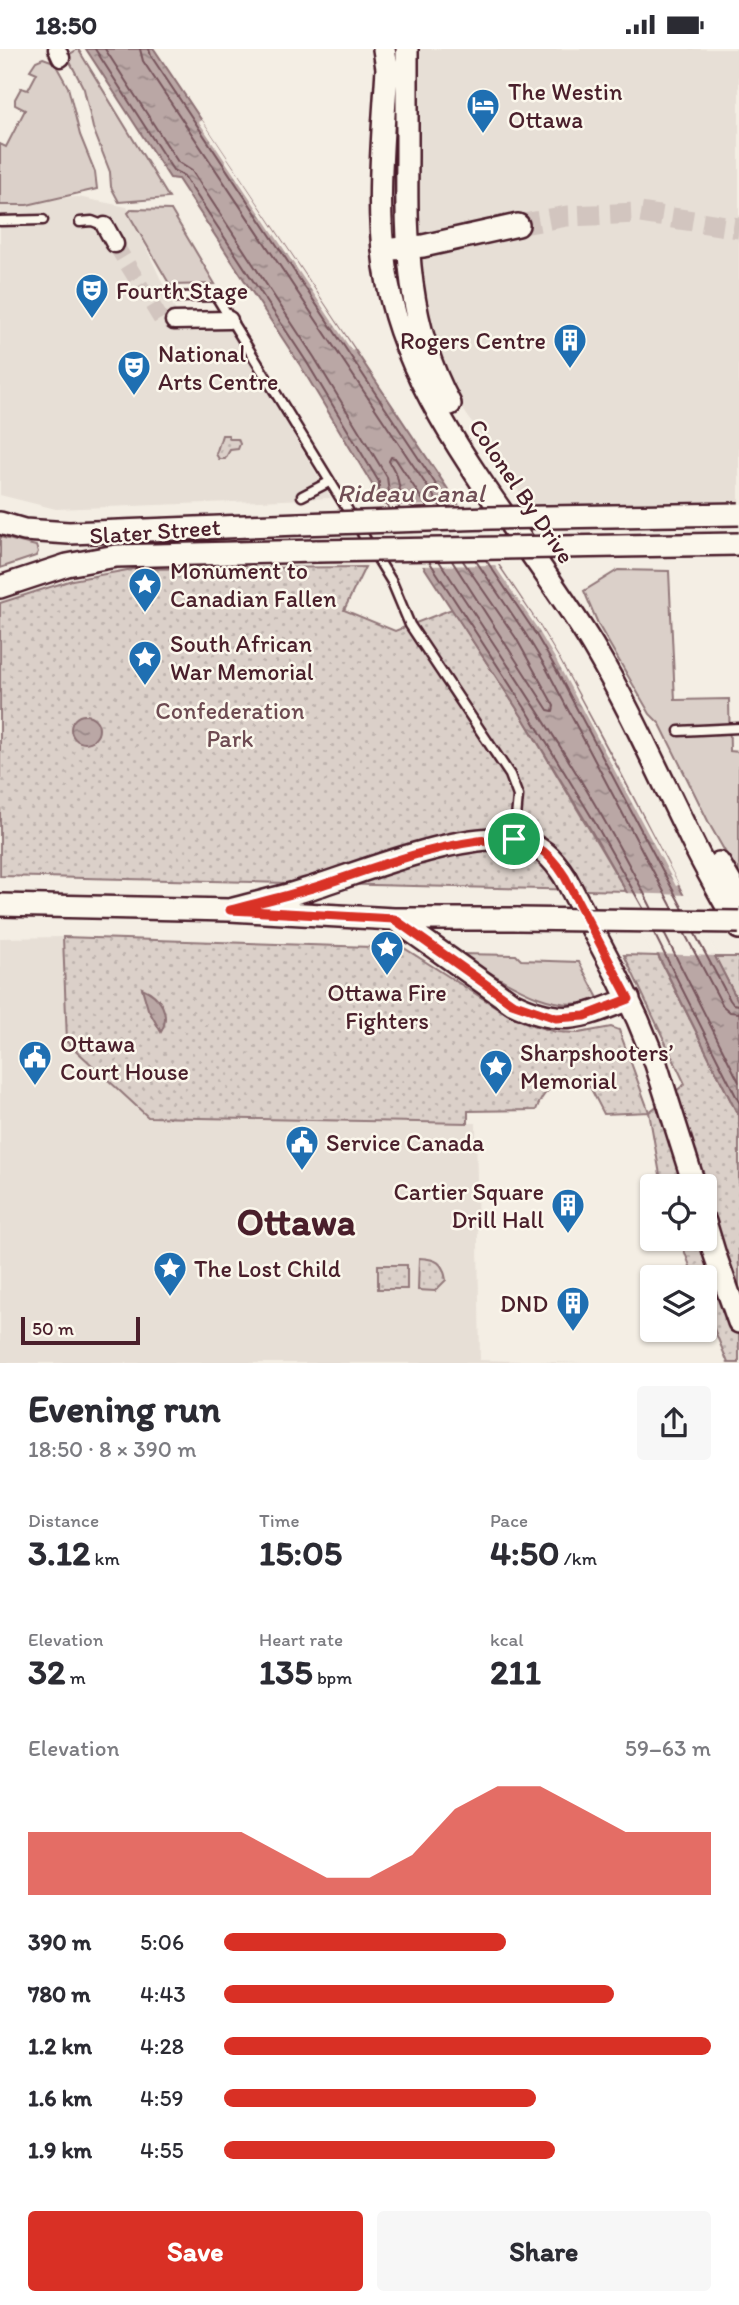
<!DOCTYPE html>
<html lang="en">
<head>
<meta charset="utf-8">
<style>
  :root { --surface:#fff; --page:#f7f7f7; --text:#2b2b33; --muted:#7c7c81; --accent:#d93025 }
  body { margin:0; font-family:Itim,sans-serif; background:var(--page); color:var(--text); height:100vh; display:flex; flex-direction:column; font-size:26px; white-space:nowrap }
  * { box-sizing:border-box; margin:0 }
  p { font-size:23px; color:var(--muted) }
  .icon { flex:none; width:38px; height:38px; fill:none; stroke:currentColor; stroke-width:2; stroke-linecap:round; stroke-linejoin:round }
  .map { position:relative; height:1314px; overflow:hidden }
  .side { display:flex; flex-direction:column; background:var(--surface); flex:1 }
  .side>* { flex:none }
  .fabs { position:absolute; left:640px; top:1125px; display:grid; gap:14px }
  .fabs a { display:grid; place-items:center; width:77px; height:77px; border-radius:7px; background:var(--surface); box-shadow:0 2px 5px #0004; font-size:35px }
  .scale { position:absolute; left:21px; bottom:18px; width:119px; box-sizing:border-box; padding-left:7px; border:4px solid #4a1f2b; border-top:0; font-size:19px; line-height:24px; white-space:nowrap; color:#4a1f2b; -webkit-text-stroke:5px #fbf7ec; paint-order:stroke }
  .pin { position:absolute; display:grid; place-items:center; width:60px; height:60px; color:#fff; margin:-30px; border:4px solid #fff; border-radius:50%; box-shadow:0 2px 7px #0007 }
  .round { display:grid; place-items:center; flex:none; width:74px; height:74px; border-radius:7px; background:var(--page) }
  .head { display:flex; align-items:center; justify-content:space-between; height:119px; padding:0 28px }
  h1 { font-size:38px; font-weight:700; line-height:52px }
  .metrics { display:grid; grid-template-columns:repeat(3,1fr); gap:10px; height:119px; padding:7px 28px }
  .metrics div { display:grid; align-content:center }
  .metrics b { font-size:35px; font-weight:700 }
  .metrics small { font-size:19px; font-weight:400 }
  .metrics p { font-size:19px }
  .chart { height:196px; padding:14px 28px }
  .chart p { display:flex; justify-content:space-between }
  .chart svg { width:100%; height:126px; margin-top:7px; fill:var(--accent); opacity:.7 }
  .action { display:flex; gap:14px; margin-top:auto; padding:14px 28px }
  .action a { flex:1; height:80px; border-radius:7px; background:var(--accent); color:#fff; font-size:28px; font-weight:700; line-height:80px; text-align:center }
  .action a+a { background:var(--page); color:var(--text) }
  ul { padding:0 28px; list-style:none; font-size:23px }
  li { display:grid; grid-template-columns:112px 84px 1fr; align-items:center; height:52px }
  li i { height:18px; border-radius:9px; background:var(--accent) }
  .status { display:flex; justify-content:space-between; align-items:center; height:49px; padding:0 35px; background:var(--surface); direction:ltr }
  .status svg { height:19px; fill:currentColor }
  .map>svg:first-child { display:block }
  .built { fill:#e7dfd6 }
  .grass { fill:#dbd0c9; stroke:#92787a; stroke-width:2 }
  .park { fill:url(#park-dots); stroke:#92787a; stroke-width:2 }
  .water { fill:url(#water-ripples); stroke:#8d7174; stroke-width:2 }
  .pier { fill:#f4eee4 }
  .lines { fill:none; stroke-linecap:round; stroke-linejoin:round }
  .shore { stroke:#77555c; stroke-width:2 }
  .street-tunnel { stroke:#d2c5bf; stroke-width:16; stroke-dasharray:16 8; stroke-linecap:butt }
  .secondary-tunnel { stroke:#d2c5bf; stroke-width:21; stroke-dasharray:21 10; stroke-linecap:butt }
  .lane-casing { stroke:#4a1f2b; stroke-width:13 }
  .street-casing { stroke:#4a1f2b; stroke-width:21 }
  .secondary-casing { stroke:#4a1f2b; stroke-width:26 }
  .lane { stroke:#fbf7ec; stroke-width:8 }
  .street { stroke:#fbf7ec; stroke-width:16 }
  .secondary { stroke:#fbf7ec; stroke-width:21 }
  .secondary-bridge-casing { stroke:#4a1f2b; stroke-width:26; stroke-linecap:butt }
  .secondary-bridge { stroke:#fbf7ec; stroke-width:21 }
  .route-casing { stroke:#fff; stroke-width:14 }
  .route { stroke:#d93025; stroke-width:9 }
  .labels { text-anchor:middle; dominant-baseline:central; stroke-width:5; stroke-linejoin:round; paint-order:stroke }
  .poi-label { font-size:24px; fill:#4a1f2b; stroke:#fbf7ec; text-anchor:start }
  .street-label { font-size:24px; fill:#4a1f2b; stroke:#fbf7ec }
  .park-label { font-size:24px; fill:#6e4b52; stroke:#fbf7ec }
  .water-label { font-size:26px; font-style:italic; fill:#714f56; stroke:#fbf7ec }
  .town-label { font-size:38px; font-weight:bold; fill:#4a1f2b; stroke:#fbf7ec }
</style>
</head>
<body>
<div class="status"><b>18:50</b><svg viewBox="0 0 49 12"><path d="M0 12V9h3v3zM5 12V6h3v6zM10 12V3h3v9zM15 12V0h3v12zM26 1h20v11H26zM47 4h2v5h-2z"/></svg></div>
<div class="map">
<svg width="739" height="1315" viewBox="0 0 739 1315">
  <defs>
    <pattern id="park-dots" width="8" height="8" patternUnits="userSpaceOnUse" patternTransform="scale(1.75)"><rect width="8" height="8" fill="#dbd0c9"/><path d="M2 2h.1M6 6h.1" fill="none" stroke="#bdb2ad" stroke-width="1.8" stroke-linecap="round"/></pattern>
    <pattern id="water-ripples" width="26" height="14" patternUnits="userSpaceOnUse" patternTransform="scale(1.75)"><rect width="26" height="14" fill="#baa7a5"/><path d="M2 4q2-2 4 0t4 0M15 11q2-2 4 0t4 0" fill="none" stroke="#998787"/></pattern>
  </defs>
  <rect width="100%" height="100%" fill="#f4eee4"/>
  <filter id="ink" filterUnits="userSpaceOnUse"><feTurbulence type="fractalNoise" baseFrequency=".0143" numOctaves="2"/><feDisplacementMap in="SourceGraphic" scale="14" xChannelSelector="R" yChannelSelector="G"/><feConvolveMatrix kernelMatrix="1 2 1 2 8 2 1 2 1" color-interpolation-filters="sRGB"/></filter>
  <g filter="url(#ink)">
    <path class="built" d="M 413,0 L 739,0 L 739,455 L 531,460 L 450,341 L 432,284 L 412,156 Z
      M 78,148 L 127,158 L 183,278 L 227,275 L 331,449 L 56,460 L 0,446 L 0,153 Z
      M 63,888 L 67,993 L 468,1074 L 476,1074 L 480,1311 L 582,1314 L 0,1314 L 0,889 Z"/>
    <path class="grass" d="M 78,0 L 169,149 L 119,153 L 111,138 L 110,123 L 93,79 L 84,40 L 67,7 Z
      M 43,9 L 54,13 L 68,38 L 80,86 L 95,123 L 97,140 L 27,156 L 0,156 L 0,95 L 6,98 L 25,61 L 15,56 L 15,50 L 21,39 L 28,41 L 37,24 L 30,21 L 36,12 Z
      M 132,160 L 171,161 L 215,235 L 170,236 L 128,164 Z
      M 0,488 L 36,497 L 38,503 L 36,507 L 0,519 Z
      M 618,521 L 669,522 L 675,651 L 729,650 L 730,702 L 739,703 L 739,827 L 711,778 L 660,675 L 650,665 L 599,577 L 584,542 Z
      M 459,905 L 516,906 L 521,911 L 579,913 L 598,949 C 554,971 496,926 459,905 Z"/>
    <path class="park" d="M 222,386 L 228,386 L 230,390 L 238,390 L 240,395 L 238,400 L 230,401 L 225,410 L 219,410 L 216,405 Z
      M 365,518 L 344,561 L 395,582 L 452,560 L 523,669 L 626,842 L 0,827 L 0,554 L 72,531 L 133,520 Z
      M 63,888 L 404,899 L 512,968 L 535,977 L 556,983 L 579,984 L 611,978 L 619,981 L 649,1063 L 685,1035 L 624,906 L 658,907 L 739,1068 L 739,1314 L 728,1314 L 705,1258 L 705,1228 L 694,1228 L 680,1190 L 705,1190 L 705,1138 L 662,1137 L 649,1063 L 604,1065 L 590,1038 L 568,1031 C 550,1038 543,1043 536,1061 L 468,1062 L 468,1074 L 148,1068 L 67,993 Z
      M 715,908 L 739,908 L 739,954 Z
      M 419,1209 C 437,1210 443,1213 446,1231 L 435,1242 L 418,1241 Z
      M 378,1216 L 407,1216 L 407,1240 L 378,1240 Z"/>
    <path class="water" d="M 86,0 L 154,0 L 538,575 L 559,610 L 617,717 L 739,954 L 739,1068 L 626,842 L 588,776 L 523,669 L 424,518 L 370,444 L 373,437 L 300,316 L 178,130 L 170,129 Z
      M71 680a14 14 0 1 1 28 0a14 14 0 1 1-28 0Z
      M 142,939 C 161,947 171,965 161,983 L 148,960 Z"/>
    <path class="pier" d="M 202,71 L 343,283 L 354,300 L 352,302 L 199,73 Z
      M 462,456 L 501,516 L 498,516 L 538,575 L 559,610 L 679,836 L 676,837 L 556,611 L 537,579 L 495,517 L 496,516 L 419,517 L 375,457 Z
      M 623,844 L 688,846 L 718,907 L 652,905 Z"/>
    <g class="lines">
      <path class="shore" d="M 95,0 L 173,121 L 184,127 L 306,312 L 379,433 L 379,445 L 390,460
        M 105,0 L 178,113 L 192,122 L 314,308 L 387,428 L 389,443 L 400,460
        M 140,0 L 143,12 L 441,458
        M 149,0 L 151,7 L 451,458
        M 413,459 L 400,441 L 397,427 L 389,412 L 391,408 L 395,409 L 428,459
        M 486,511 L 532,579 L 552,613 L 683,860
        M 429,512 L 529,665 L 594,772 L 643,859
        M 439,512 C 514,625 591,738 652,860
        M 452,512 L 548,661 L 553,662 L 554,657 L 516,589 L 463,512
        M 476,512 L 525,584 L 545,617 L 673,860
        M 654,884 L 739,1053
        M 664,884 L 739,1033
        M 685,885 L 723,957 L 730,963 L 739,964
        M 695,885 L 730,951 L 733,955 L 739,956"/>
      <path class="street-tunnel" d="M 115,195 L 162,272 L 174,272"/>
      <path class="secondary-tunnel" d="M 518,176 L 567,167 L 640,164 L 739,179"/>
      <defs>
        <path id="lane" d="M 0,172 L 43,171
          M 80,173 L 92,172 L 105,177
          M 176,248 L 216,247 L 392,533 L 410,576 L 510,726 L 518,747 L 514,791
          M 302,447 L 329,433
          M 679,682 L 739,679"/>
        <path id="street" d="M 57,0 L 61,9
          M 105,177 L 115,195
          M 174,272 L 229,271"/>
        <path id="secondary" d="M 384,0 L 387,19 C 383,90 374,165 388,235 C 412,365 526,485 593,597 C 629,658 658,723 689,786 C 704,818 722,848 739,879
          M 407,0 C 407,36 407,72 407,108 C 406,195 407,276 450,355
          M 393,200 L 423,197 L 518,176
          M 0,474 L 24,481 L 69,484 L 299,475
          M 0,538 L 67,516 L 116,507 L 317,502
          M 719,814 L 739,848
          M 0,856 L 230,861 L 394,870 L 518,870
          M 230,861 C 256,854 283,848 308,840 C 362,823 462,782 516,791 C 540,795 553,809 565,828 L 616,925 L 638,971 L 656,1015 L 695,1138
          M 394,870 L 512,954 C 561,978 581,969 629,950
          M 705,1173 L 715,1206 L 739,1273"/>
      </defs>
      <use href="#lane" class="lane-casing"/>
      <use href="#street" class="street-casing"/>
      <use href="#secondary" class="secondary-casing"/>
      <use href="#lane" class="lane"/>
      <use href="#street" class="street"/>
      <use href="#secondary" class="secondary"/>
      <defs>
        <path id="secondary-bridge" d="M 299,475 L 490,469 L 739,465
          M 317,502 L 739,495
          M 518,870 L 739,873"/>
      </defs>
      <use href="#secondary-bridge" class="secondary-bridge-casing"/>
      <use href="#secondary-bridge" class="secondary-bridge"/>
    </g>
  </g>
  <g class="lines" filter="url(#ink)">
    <defs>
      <path id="route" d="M 497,790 C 531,790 547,799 565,828 L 629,950 L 585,967 L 556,969 L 512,954 L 394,870 L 230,861 C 256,854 283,848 309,840 C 370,821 432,795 497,790 Z"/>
    </defs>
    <use href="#route" class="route-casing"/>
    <use href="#route" class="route"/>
  </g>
  <defs>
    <symbol id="hotel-pin" viewBox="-11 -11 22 30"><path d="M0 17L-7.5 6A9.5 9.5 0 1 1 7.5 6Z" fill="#1f6fb2" stroke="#fbf7ec"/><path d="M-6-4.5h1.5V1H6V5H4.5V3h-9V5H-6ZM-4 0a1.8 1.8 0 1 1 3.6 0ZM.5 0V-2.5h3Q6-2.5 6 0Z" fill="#fff"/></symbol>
    <symbol id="theatre-pin" viewBox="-11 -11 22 30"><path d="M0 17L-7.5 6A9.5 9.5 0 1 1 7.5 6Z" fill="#1f6fb2" stroke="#fbf7ec"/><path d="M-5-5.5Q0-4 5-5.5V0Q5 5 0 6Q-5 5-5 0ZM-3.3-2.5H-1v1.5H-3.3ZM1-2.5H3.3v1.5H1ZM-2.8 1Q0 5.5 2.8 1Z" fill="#fff"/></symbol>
    <symbol id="building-pin" viewBox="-11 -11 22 30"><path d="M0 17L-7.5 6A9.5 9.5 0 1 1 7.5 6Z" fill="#1f6fb2" stroke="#fbf7ec"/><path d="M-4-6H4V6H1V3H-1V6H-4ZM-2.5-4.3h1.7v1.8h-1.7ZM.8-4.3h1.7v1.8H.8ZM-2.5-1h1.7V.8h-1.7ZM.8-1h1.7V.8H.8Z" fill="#fff"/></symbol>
    <symbol id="sight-pin" viewBox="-11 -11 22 30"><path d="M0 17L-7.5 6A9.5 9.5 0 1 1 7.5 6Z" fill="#1f6fb2" stroke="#fbf7ec"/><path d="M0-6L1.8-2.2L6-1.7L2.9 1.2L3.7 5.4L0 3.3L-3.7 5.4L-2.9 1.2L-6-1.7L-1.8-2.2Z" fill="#fff"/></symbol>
    <symbol id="civic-pin" viewBox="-11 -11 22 30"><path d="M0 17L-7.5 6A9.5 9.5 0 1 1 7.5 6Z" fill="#1f6fb2" stroke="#fbf7ec"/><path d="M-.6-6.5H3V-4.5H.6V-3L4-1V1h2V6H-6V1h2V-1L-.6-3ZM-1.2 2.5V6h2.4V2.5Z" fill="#fff"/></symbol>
  </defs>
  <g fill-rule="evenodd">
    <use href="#hotel-pin" x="464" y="37" width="38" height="52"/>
    <use href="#theatre-pin" x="73" y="222" width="38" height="52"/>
    <use href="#building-pin" x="551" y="272" width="38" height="52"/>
    <use href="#theatre-pin" x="115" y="299" width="38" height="52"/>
    <use href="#sight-pin" x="126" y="516" width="38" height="52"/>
    <use href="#sight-pin" x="126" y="589" width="38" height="52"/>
    <use href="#sight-pin" x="368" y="879" width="38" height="52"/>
    <use href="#civic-pin" x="16" y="989" width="38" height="52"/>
    <use href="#sight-pin" x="477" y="998" width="38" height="52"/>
    <use href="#civic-pin" x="283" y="1074" width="38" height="52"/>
    <use href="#building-pin" x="549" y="1137" width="38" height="52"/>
    <use href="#sight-pin" x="151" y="1200" width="38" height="52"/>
    <use href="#building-pin" x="554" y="1235" width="38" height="52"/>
  </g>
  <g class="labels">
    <g class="poi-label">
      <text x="508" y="42">The Westin<tspan x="508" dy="28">Ottawa</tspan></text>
      <text x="116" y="241">Fourth Stage</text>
      <text x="546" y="291" text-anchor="end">Rogers Centre</text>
      <text x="158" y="304">National<tspan x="158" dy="28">Arts Centre</tspan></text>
      <text x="170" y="521">Monument to<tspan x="170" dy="28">Canadian Fallen</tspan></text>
      <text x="170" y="594">South African<tspan x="170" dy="28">War Memorial</tspan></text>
      <text x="387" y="943" text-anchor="middle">Ottawa Fire<tspan x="387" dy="28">Fighters</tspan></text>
      <text x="60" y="994">Ottawa<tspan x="60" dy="28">Court House</tspan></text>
      <text x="520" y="1003">Sharpshooters’<tspan x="520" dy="28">Memorial</tspan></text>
      <text x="326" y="1093">Service Canada</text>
      <text x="544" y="1142" text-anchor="end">Cartier Square<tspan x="544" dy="28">Drill Hall</tspan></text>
      <text x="194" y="1219">The Lost Child</text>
      <text x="548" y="1254" text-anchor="end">DND</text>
    </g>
    <g class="street-label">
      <text transform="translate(522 442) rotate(56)">Colonel By Drive</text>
      <text transform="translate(155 482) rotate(-4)">Slater Street</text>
    </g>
    <g class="park-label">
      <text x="230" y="661">Confederation<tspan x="230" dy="28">Park</tspan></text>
    </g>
    <g class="water-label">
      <text x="411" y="444">Rideau Canal</text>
    </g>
    <g class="town-label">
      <text x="296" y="1173">Ottawa</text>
    </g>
  </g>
</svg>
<div class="fabs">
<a><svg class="icon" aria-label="locate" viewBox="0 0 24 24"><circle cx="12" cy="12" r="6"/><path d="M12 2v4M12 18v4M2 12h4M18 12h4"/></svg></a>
<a><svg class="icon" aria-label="layers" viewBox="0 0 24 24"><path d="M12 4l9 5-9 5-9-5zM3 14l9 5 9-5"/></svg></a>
</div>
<div class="scale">50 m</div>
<div class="pin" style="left:514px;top:790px;background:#1e9e55"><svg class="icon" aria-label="arrive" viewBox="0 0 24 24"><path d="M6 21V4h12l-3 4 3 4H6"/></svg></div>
</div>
<section class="side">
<div class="head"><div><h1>Evening run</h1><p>18:50 · 8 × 390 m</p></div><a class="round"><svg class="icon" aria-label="share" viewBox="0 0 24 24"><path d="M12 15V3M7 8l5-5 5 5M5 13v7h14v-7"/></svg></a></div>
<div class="metrics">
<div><p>Distance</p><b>3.12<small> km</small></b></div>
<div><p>Time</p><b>15:05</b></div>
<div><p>Pace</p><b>4:50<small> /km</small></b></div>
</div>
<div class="metrics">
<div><p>Elevation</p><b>32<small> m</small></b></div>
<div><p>Heart rate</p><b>135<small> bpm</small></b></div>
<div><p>kcal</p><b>211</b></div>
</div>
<div class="chart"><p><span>Elevation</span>59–63 m</p>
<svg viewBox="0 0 160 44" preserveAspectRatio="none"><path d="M0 44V22L10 22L20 22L30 22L40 22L50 22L60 30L70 38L80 38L90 30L100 14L110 6L120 6L130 14L140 22L150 22L160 22V44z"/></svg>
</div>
<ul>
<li><b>390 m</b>5:06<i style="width:58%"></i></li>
<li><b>780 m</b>4:43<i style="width:80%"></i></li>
<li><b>1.2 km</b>4:28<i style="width:100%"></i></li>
<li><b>1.6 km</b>4:59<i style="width:64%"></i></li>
<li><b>1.9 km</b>4:55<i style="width:68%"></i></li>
</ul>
<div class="action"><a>Save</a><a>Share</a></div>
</section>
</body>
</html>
